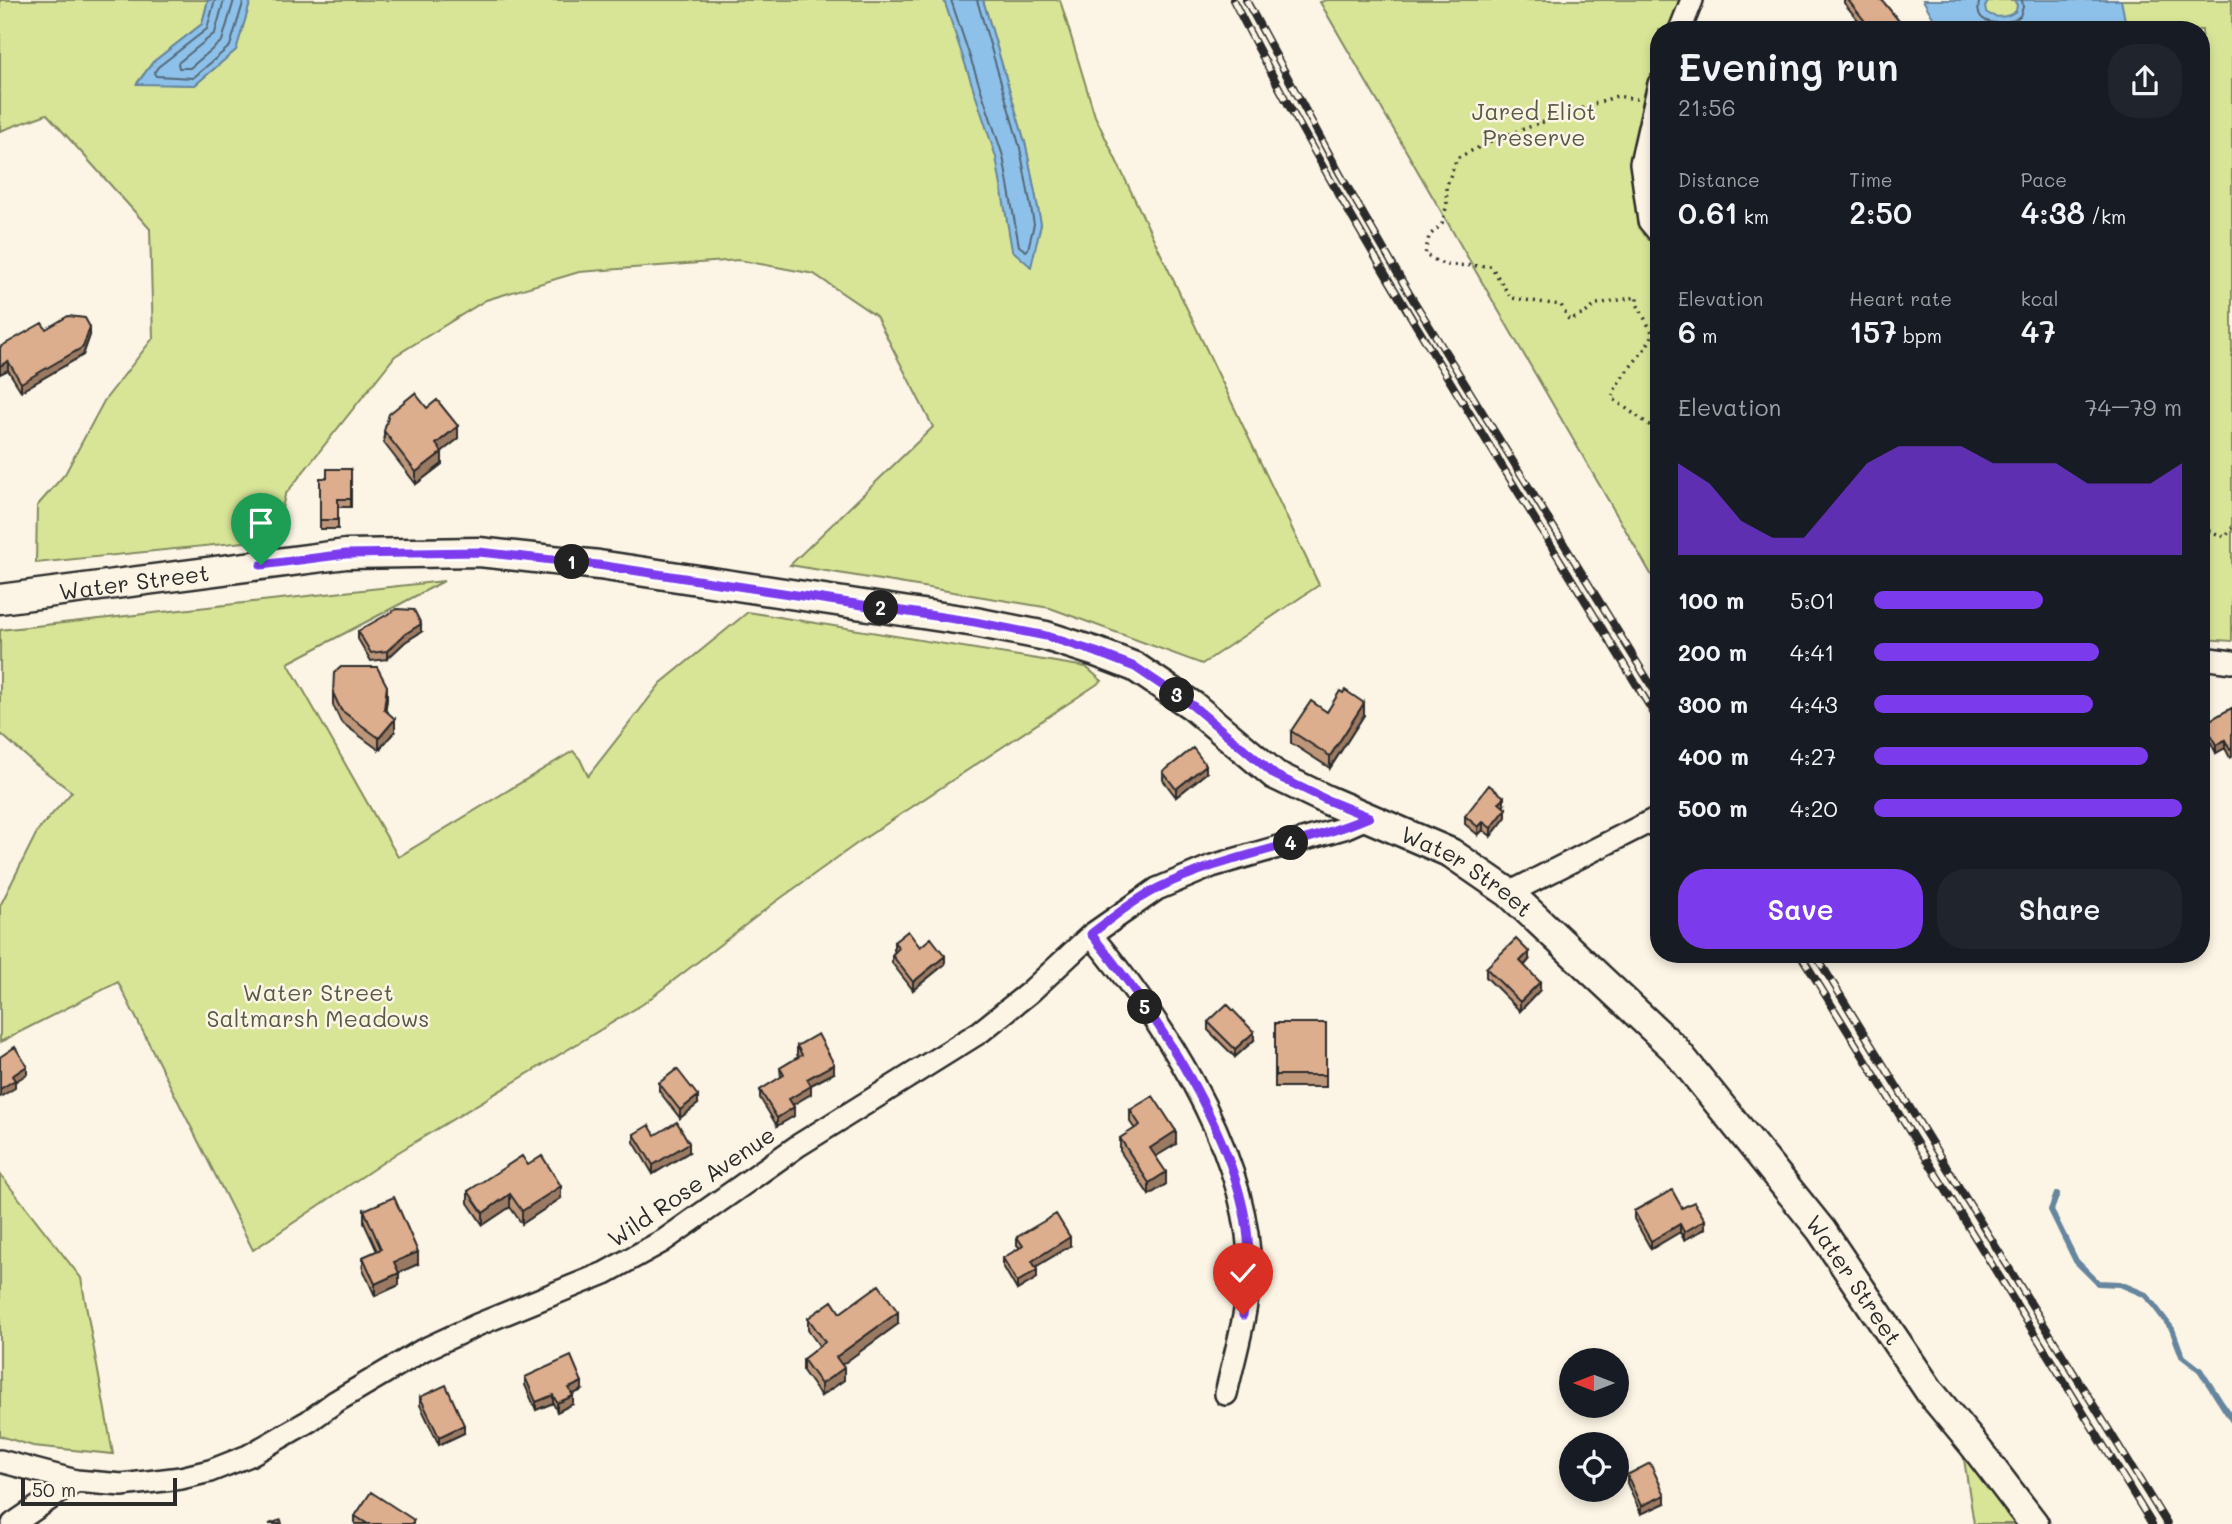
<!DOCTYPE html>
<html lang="en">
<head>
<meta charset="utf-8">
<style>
  :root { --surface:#171b24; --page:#20242c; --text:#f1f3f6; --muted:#9ea1a6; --accent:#7c3aed }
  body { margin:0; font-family:Mali,sans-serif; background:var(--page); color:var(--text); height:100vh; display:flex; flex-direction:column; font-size:26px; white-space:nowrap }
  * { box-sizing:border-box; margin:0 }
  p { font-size:23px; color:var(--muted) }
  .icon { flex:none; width:38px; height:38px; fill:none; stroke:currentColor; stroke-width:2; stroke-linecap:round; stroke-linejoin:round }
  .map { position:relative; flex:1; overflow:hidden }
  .sheet { position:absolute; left:1650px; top:21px; width:560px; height:942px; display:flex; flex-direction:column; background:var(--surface); border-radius:28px; box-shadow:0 4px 10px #0003 }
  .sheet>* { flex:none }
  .needle { width:46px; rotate:270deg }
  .buttons { position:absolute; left:1559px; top:1348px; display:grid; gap:14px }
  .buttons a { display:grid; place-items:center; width:70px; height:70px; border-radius:50%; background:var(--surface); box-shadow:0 4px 10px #0003; font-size:35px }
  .scale { position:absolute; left:21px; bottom:18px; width:156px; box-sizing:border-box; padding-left:7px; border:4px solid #2b2b2b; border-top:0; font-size:19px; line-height:24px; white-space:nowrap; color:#2b2b2b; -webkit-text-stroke:5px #fcf5e5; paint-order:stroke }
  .pin { position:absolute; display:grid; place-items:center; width:60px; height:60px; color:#fff; margin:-72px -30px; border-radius:50% 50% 50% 0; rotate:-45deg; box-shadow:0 0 7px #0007 }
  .pin .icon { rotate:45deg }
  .km { position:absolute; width:35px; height:35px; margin:-18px; border-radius:50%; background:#222; color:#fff; font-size:19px; line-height:35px; text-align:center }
  .round { display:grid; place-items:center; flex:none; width:74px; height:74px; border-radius:28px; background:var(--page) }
  .overview { display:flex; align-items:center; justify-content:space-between; height:119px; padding:0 28px }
  h1 { font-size:38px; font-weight:600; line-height:52px }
  .figures { display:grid; grid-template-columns:repeat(3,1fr); gap:10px; height:119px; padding:7px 28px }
  .figures div { display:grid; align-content:center }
  .figures b { font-size:30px; font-weight:600 }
  .figures small { font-size:19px; font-weight:400 }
  .figures p { font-size:19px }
  .chart { height:196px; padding:14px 28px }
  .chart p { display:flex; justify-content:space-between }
  .chart svg { width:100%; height:126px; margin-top:7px; fill:var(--accent); opacity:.7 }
  .primary-button { display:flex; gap:14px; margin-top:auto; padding:14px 28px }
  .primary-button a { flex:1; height:80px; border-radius:28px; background:var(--accent); color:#fff; font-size:28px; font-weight:600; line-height:80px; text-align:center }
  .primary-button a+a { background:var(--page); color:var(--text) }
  ul { padding:0 28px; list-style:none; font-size:23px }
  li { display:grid; grid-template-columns:112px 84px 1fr; align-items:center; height:52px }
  li i { height:18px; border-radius:9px; background:var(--accent) }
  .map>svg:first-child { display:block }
  .green { fill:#d8e597; stroke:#828861; stroke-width:2 }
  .water { fill:#8ec1ea; stroke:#66859e; stroke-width:2 }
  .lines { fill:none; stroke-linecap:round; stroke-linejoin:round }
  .shore { stroke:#536777; stroke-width:2 }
  .stream { stroke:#66859e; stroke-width:6 }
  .minor-casing { stroke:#2b2b2b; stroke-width:26 }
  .secondary-casing { stroke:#2b2b2b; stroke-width:33 }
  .path { stroke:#2b2b2b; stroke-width:3.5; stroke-dasharray:2 5; stroke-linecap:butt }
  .minor { stroke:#fcf5e5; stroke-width:21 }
  .secondary { stroke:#fcf5e5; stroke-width:28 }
  .rail-casing { stroke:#2b2b2b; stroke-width:8 }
  .rail { stroke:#fcf5e5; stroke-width:5; stroke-dasharray:16; stroke-linecap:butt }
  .wall { fill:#be967a; stroke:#2b2b2b; stroke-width:2 }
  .shaded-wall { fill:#9b7a63; stroke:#2b2b2b; stroke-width:2 }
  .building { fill:#ddae8e; stroke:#2b2b2b; stroke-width:2 }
  .route-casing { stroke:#fff; stroke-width:14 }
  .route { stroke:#7c3aed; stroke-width:9 }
  .labels { text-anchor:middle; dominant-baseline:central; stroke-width:5; stroke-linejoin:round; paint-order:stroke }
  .park-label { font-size:23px; fill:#565a46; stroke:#fcf5e5 }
  .street-label { font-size:23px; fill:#2b2b2b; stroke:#fcf5e5 }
</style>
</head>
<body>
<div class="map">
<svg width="2232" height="1524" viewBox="0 0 2232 1524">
  <rect width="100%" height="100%" fill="#fcf5e5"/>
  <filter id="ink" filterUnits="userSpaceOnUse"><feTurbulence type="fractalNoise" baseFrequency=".0143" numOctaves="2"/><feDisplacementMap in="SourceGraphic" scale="14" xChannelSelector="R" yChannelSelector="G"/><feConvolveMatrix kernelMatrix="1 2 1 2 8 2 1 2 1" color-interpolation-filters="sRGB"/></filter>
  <g filter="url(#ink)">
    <path class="green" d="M 0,0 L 208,0 L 202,24 L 153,62 L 137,83 L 195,85 L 236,50 L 251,0 L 977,0 L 1040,229 L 1041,224 L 1026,146 L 983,0 L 1060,0 L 1095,116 L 1319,585 L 1202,664 L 1050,608 L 790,565 L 933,427 L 876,316 L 814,274 L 739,260 L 579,272 L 486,300 L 395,356 L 285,495 L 275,539 L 36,563 L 37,506 L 65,474 L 104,401 L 153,338 L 150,229 L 47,114 L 0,131 Z
      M 1327,0 L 1703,0 L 1692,30 L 1659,30 L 1659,588 L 1320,2 Z
      M 1937,0 L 2232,0 L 2232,641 L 2202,639 L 2202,30 L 1955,30 Z
      M 444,581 L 288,663 L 398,857 L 573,751 L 580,759 L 588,776 L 661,683 L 748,612 L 1086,667 L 1102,681 L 859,842 L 774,903 L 643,1004 L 397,1153 L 253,1250 L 118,982 L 0,1042 L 0,906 L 38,830 L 72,792 L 35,764 L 0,733 L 0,630 Z
      M 0,1174 L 81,1278 L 113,1454 L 33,1446 L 0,1436 Z
      M 1962,1446 L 2021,1524 L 1974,1524 Z"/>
    <path class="water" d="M 208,0 L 251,0 L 236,50 L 195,85 L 137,84 L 153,62 L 202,24 Z
      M 944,0 L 983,0 L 1026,146 L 1041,224 L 1031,267 L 1012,250 L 996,157 Z
      M 1923,0 L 1997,0 L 1988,1 L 1985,7 L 1986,12 C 1995,19 2007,18 2016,11 L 2017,5 L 2014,0 L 2121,0 L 2127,30 L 1940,30 Z"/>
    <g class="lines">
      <path class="shore" d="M 215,0 L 207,29 L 158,67 L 154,73 L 156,76 L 193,78 L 230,46 L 244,0
        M 224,0 L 215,33 L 178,63 L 179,68 L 190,68 L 222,41 L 234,0
        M 951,0 L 1003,156 L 1019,246 L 1026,251 L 1028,249 L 1034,224 L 1020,148 L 977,0
        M 1980,0 C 1970,26 2005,28 2020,16 L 2023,7 L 2022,0"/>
      <path class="stream" d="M 2057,1194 L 2051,1210 L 2076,1261 L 2098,1283 L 2120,1284 L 2146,1295 L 2172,1329 L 2182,1356 L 2200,1370 L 2232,1420"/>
      <defs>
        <path id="minor" d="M 1680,30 L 1692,0
          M 1659,84 L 1641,163 L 1649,221 L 1659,233
          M 2202,658 L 2232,662
          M 1509,893 L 1659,817
          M 1091,935 C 1161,1019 1241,1141 1249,1253 C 1252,1300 1236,1349 1226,1394
          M 0,1461 L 76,1481 L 122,1485 L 181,1478 L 210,1471 L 248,1456 L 309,1421 L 335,1402 L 423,1350 L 477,1325 L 605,1273 L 663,1241 L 799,1145 L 980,1032 L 1030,992 L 1091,935 L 1157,889 L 1212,866 L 1344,828 L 1369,817
          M 13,1524 L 76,1481"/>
        <g id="secondary">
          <path id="s1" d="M 0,599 L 346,554 L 479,552 L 599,565 L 975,622 L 1046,636 L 1096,652 L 1135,667 L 1193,706 L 1275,775 L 1327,800 L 1451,853 L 1509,893 L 1674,1048 L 1821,1230 L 1930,1392 L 1973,1444 L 2034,1524"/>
        </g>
      </defs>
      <use href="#minor" class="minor-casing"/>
      <use href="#secondary" class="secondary-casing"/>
      <path class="path" d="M 1637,99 L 1617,96 L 1498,138 L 1457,158 L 1446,187 L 1447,204 L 1442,224 L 1429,236 L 1425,255 L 1445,265 L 1491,266 L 1511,298 L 1561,305 L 1569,320 L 1584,314 L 1597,304 L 1637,297 L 1637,304 L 1653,334 C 1643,358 1618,374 1612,398 L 1659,432
        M 2202,528 L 2225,537 L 2232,528"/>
      <use href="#minor" class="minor"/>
      <use href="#secondary" class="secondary"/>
      <defs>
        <path id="rail" d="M 1233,0 C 1360,249 1515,482 1659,722
          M 1246,0 L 1340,174 L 1409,293 L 1659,698
          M 1800,954 L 2152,1524
          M 1815,954 L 2167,1524"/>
      </defs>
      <use href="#rail" class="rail-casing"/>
      <use href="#rail" class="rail"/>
    </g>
    <path class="wall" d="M 1844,0 L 1882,0 L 1899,29 L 1866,30 L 1844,3 Z
      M 46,329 L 90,335 L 83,355 L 21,391 L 8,370 L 0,374 L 0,347 Z
      M 427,408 L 458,439 L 441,452 L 442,464 L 416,484 L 384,443 L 384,431 Z
      M 351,469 L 351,507 L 338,507 L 338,529 L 320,529 L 320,478 L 327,478 Z
      M 358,631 L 421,632 L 405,642 L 387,659 L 371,661 L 358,639 Z
      M 333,693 L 387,699 L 385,711 L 395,731 L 379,750 L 341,722 L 333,705 Z
      M 1343,693 L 1364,715 L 1330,768 L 1291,743 L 1291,731 L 1327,712 Z
      M 2232,708 L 2232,757 L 2230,758 L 2225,748 L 2216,753 L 2205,731 L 2205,723 Z
      M 1163,772 L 1206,773 L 1176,797 L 1163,780 Z
      M 1504,805 L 1503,806 L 1506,817 L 1491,836 L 1483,830 L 1478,835 L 1465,824 L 1465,816 Z
      M 894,942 L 920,947 L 945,964 L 913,990 L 892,963 L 892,955 L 895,951 L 894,950 Z
      M 1529,960 L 1524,966 L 1540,990 L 1520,1011 L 1486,977 L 1486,968 Z
      M 1208,1022 L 1254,1040 L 1235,1057 L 1208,1030 Z
      M 1275,1023 L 1326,1023 L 1326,1087 L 1275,1087 Z
      M 797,1046 L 834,1073 L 811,1085 L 811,1094 L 792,1105 L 794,1116 L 777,1126 L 760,1098 L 760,1090 L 781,1077 L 780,1068 L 798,1057 L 797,1054 Z
      M 659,1083 L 698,1104 L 680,1118 L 659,1091 Z
      M 1130,1110 L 1176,1144 L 1156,1156 L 1166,1184 L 1149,1195 L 1120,1151 L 1120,1138 L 1135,1129 L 1130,1122 Z
      M 634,1134 L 655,1135 L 689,1152 L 653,1174 L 634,1142 Z
      M 528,1165 L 561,1198 L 522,1224 L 510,1207 L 483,1225 L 468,1203 L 468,1191 Z
      M 364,1210 L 418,1264 L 399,1272 L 399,1285 L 375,1296 L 363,1269 L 363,1257 L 377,1251 L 364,1223 Z
      M 1634,1211 L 1705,1229 L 1684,1240 L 1680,1232 L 1651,1249 L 1634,1219 Z
      M 1017,1237 L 1070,1246 L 1035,1267 L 1037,1278 L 1017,1290 L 1003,1266 L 1003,1258 L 1020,1248 L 1017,1245 Z
      M 840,1313 L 898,1324 L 841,1365 L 844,1380 L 821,1396 L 803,1371 L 803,1359 L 820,1347 L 808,1330 L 808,1318 Z
      M 525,1377 L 582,1390 L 572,1394 L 573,1404 L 557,1412 L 553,1403 L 536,1410 L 525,1385 Z
      M 420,1397 L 464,1433 L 439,1445 L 420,1405 Z
      M 1627,1475 L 1665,1503 L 1641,1514 L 1627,1483 Z
      M 355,1516 L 414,1524 L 355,1524 Z"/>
    <path class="shaded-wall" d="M 1899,21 L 1899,29 L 1889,30 Z
      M 90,327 L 90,335 L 83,355 L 21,391 L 21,383 Z
      M 8,361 L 8,370 L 0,374 L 0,366 Z
      M 458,426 L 458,439 L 436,456 L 436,444 Z
      M 442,452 L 442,464 L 416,484 L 416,472 Z
      M 421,624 L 421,632 L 405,642 L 387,659 L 387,651 L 405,634 Z
      M 387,686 L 387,699 L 384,721 L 384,709 Z
      M 1364,703 L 1364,715 L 1330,768 L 1330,756 Z
      M 395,719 L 395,731 L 379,750 L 379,738 Z
      M 2225,740 L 2225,748 L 2216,753 L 2216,745 Z
      M 1206,765 L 1206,773 L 1176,797 L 1176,789 Z
      M 1504,797 L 1504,805 L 1499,811 L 1499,803 Z
      M 1506,809 L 1506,817 L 1491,836 L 1491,828 Z
      M 1483,822 L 1483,830 L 1478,835 L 1478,827 Z
      M 1529,952 L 1529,960 L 1520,970 L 1520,961 Z
      M 945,956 L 945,964 L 913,990 L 913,982 Z
      M 1540,982 L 1540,990 L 1520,1011 L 1520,1002 Z
      M 1254,1032 L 1254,1040 L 1235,1057 L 1235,1049 Z
      M 834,1064 L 834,1073 L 807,1087 L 807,1079 Z
      M 27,1066 L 27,1074 L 15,1082 L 15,1088 L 0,1097 L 0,1089 L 12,1076 Z
      M 811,1086 L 811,1094 L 789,1107 L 789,1099 Z
      M 698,1096 L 698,1104 L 680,1118 L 680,1110 Z
      M 794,1107 L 794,1116 L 777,1126 L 777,1118 Z
      M 1176,1131 L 1176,1144 L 1150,1160 L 1150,1148 Z
      M 689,1143 L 689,1152 L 653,1174 L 653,1165 Z
      M 1166,1172 L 1166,1184 L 1149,1195 L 1149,1183 Z
      M 561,1186 L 561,1198 L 522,1224 L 522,1211 Z
      M 510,1194 L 510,1207 L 483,1225 L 483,1213 Z
      M 1705,1220 L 1705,1229 L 1684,1240 L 1684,1232 Z
      M 1680,1224 L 1680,1232 L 1651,1249 L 1651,1241 Z
      M 1070,1237 L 1070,1246 L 1032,1269 L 1032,1261 Z
      M 418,1252 L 418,1264 L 394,1275 L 394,1262 Z
      M 1037,1270 L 1037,1278 L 1017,1290 L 1017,1282 Z
      M 399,1273 L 399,1285 L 375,1296 L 375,1284 Z
      M 898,1312 L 898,1324 L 836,1369 L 836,1357 Z
      M 844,1368 L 844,1380 L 821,1396 L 821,1384 Z
      M 582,1382 L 582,1390 L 569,1396 L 569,1388 Z
      M 553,1395 L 553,1403 L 536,1410 L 536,1402 Z
      M 573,1396 L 573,1404 L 557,1412 L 557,1403 Z
      M 464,1425 L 464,1433 L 439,1445 L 439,1437 Z
      M 1665,1495 L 1665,1503 L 1641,1514 L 1641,1506 Z"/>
    <path class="building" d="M 1848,0 L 1882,0 L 1899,21 L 1889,30 L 1872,30 Z
      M 68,316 L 85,318 L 90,327 L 83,347 L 21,383 L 8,361 L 0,366 L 0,347 L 42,323 L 46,329 Z
      M 415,393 L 427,408 L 437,400 L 458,426 L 436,444 L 442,452 L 416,472 L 384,431 L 389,414 Z
      M 327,469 L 351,469 L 351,499 L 338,499 L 338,520 L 320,520 L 320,478 L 327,478 Z
      M 397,609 L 414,610 L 421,624 L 405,634 L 387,651 L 371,653 L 358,631 Z
      M 341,667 L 377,667 L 387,686 L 384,709 L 395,719 L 379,738 L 341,710 L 333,693 L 334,673 Z
      M 1345,690 L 1364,703 L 1330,756 L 1291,731 L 1311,701 L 1327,712 L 1340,691 L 1343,693 Z
      M 2232,708 L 2232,749 L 2230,750 L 2225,740 L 2216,745 L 2205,723 Z
      M 1193,748 L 1206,765 L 1176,789 L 1163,772 Z
      M 1489,785 L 1504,797 L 1499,803 L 1506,809 L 1491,828 L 1483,822 L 1478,827 L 1465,816 Z
      M 908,931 L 920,947 L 931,938 L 945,956 L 913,982 L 892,955 L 899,948 L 894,942 Z
      M 1516,939 L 1529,952 L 1520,961 L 1540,982 L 1520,1002 L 1486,968 Z
      M 1227,1004 L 1254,1032 L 1235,1049 L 1208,1022 Z
      M 1275,1023 L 1326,1023 L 1326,1075 L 1275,1075 Z
      M 818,1034 L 834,1064 L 807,1079 L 811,1086 L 789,1099 L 794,1107 L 777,1118 L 760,1090 L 784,1075 L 780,1068 L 802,1055 L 797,1046 Z
      M 15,1047 L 27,1066 L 12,1076 L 15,1080 L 0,1089 L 0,1057 Z
      M 677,1069 L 698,1096 L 680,1110 L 659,1083 Z
      M 1153,1096 L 1176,1131 L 1150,1148 L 1166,1172 L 1149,1183 L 1120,1138 L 1140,1125 L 1130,1110 Z
      M 677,1122 L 689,1143 L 653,1165 L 634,1134 L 649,1125 L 655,1135 Z
      M 522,1156 L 528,1165 L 542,1156 L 561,1186 L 522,1211 L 510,1194 L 483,1213 L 468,1191 Z
      M 1672,1190 L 1682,1208 L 1694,1202 L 1705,1220 L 1684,1232 L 1680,1224 L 1651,1241 L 1634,1211 Z
      M 394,1197 L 418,1252 L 394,1262 L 399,1273 L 375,1284 L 363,1257 L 381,1249 L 364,1210 Z
      M 1056,1214 L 1070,1237 L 1032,1261 L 1037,1270 L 1017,1282 L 1003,1258 L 1023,1246 L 1017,1237 Z
      M 879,1285 L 898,1312 L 836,1357 L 844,1368 L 821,1384 L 803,1359 L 825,1342 L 808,1318 L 832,1301 L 840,1313 Z
      M 571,1356 L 582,1382 L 569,1388 L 573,1396 L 557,1403 L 553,1395 L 536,1402 L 525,1377 Z
      M 446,1385 L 464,1425 L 439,1437 L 420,1397 Z
      M 1650,1463 L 1665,1495 L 1641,1506 L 1627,1475 Z
      M 371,1492 L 414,1520 L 412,1524 L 368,1524 L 355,1516 Z
      M 281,1520 L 282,1524 L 269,1524 Z"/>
  </g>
  <g class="lines" filter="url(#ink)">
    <defs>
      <path id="route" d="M 261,565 L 346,554 L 479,552 L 598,565 L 975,622 L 1046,636 L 1096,652 L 1135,667 L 1193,706 L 1275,775 L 1327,800 L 1369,817 C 1301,846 1225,855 1158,888 C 1134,900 1112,918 1091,934 C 1157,1015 1248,1150 1249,1257 C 1249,1276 1246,1296 1243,1315"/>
    </defs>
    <use href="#route" class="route-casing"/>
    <use href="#route" class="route"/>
  </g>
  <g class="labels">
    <g class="park-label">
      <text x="1534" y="111">Jared Eliot<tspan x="1534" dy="26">Preserve</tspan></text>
      <text x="318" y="992">Water Street<tspan x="318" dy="26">Saltmarsh Meadows</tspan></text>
    </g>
    <g class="street-label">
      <text stroke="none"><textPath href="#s1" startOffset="135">Water Street</textPath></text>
      <text stroke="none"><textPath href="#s1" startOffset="1542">Water Street</textPath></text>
      <text transform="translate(691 1186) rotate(-34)">Wild Rose Avenue</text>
      <text stroke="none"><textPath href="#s1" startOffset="2110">Water Street</textPath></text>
    </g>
  </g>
</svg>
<div class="buttons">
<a><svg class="needle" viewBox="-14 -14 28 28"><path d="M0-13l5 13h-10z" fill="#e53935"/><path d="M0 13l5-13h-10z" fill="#9ea1a6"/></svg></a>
<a><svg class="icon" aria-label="locate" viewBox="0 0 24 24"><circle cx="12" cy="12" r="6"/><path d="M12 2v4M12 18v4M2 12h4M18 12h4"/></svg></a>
</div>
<div class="scale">50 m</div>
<div class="pin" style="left:261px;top:565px;background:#1e9e55"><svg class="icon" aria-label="arrive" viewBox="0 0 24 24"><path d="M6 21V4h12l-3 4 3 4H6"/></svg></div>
<div class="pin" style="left:1243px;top:1315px;background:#d93025"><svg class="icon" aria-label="check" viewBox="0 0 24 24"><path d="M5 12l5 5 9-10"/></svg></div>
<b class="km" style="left:572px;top:562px">1</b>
<b class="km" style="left:881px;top:608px">2</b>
<b class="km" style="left:1177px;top:695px">3</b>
<b class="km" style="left:1291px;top:843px">4</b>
<b class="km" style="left:1145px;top:1007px">5</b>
<section class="sheet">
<div class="overview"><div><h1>Evening run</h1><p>21:56</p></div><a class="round"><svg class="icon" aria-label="share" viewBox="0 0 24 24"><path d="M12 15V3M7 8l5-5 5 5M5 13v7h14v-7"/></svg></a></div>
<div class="figures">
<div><p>Distance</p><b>0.61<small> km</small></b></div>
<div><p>Time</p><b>2:50</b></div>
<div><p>Pace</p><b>4:38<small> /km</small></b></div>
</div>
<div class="figures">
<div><p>Elevation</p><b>6<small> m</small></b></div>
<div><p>Heart rate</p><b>157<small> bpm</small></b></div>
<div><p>kcal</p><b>47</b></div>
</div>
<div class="chart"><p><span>Elevation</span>74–79 m</p>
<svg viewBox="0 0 160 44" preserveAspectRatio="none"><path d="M0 44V12L10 19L20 32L30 38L40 38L50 25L60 12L70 6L80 6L90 6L100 12L110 12L120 12L130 19L140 19L150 19L160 12V44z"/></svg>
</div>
<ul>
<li><b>100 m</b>5:01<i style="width:55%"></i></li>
<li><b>200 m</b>4:41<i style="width:73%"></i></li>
<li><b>300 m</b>4:43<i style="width:71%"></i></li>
<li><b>400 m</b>4:27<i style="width:89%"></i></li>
<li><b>500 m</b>4:20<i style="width:100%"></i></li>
</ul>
<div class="primary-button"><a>Save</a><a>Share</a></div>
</section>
</div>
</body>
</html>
